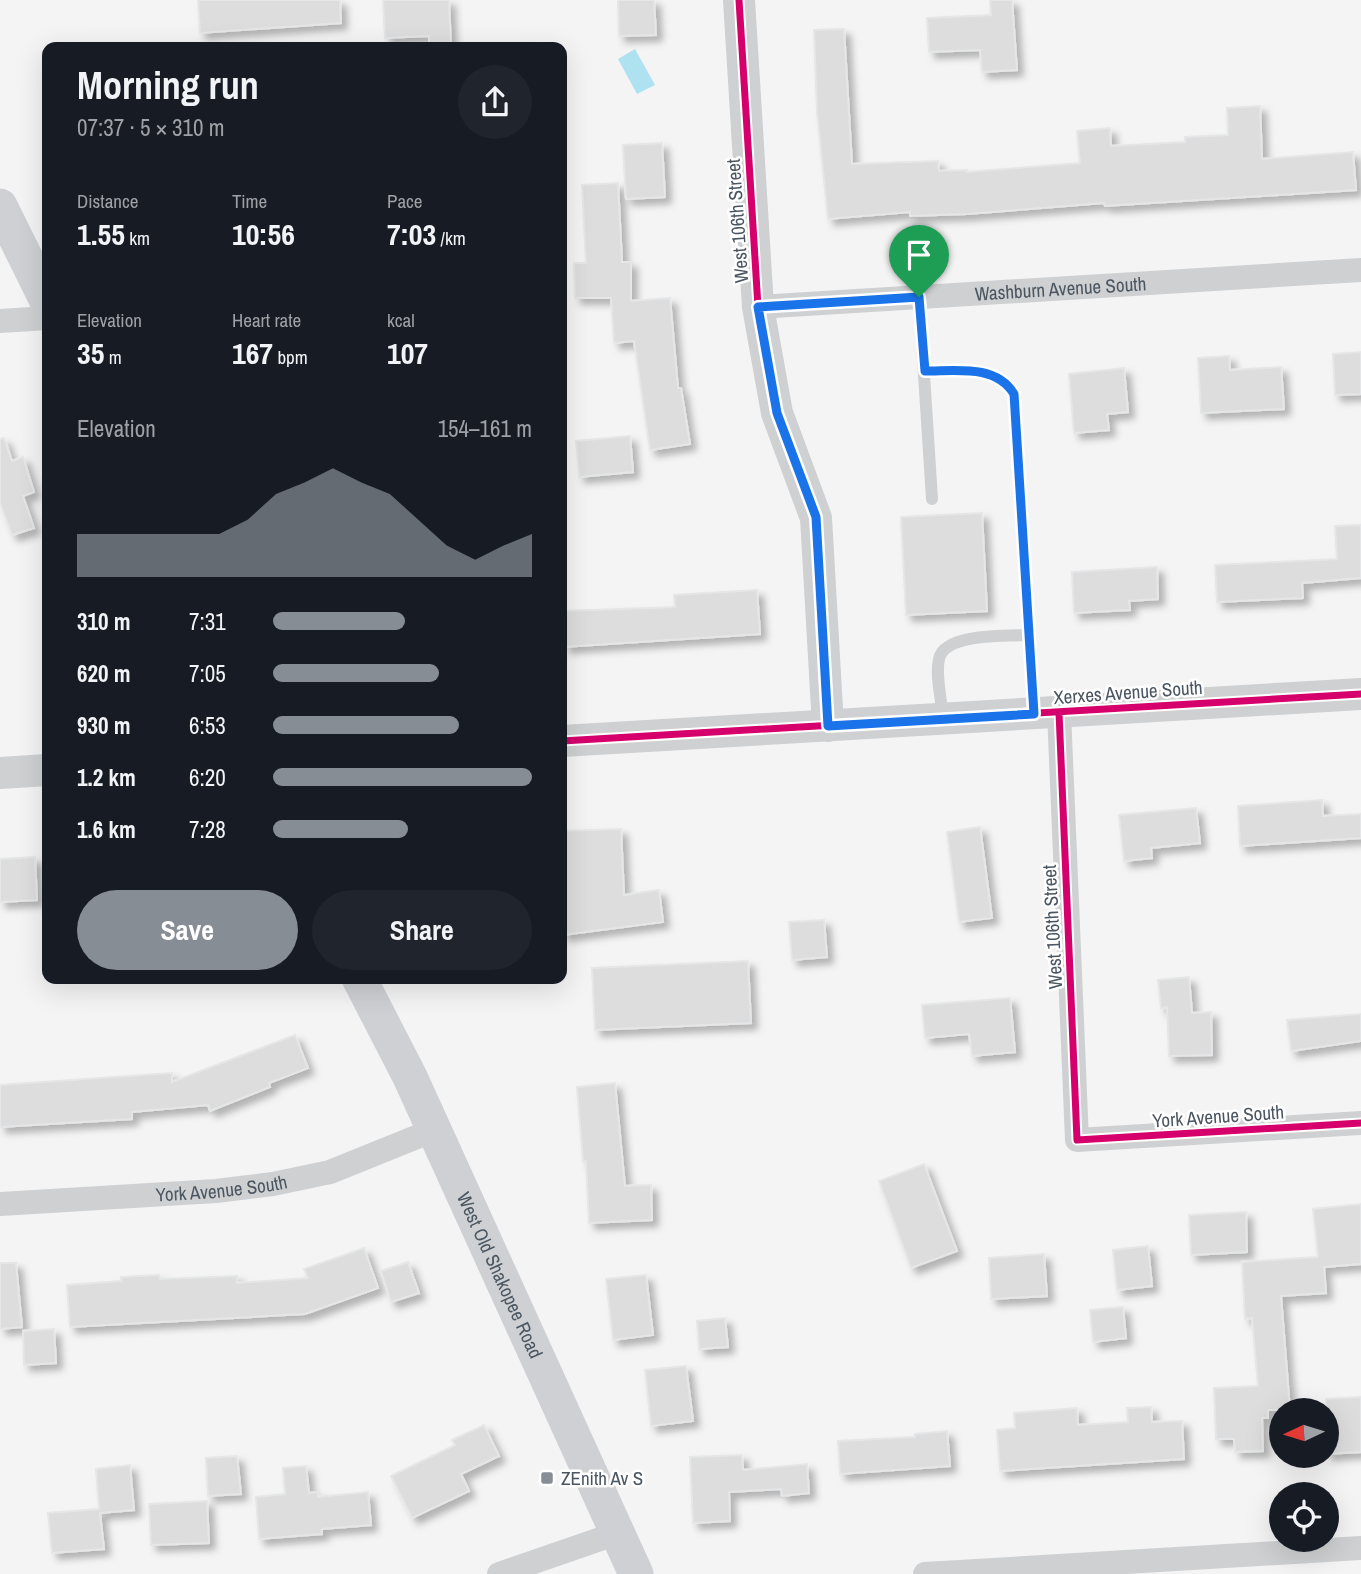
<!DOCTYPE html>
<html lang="en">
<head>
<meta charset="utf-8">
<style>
  :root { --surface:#171b24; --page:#20242c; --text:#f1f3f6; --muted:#9ea1a6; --accent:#868d94 }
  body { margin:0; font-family:"Archivo Narrow",sans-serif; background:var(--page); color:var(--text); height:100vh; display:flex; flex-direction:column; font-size:26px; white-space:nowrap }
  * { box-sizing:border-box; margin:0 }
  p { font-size:23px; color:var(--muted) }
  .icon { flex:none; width:38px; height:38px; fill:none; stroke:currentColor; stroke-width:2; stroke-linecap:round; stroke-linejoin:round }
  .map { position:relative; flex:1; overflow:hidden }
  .panel { position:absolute; left:42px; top:42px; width:525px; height:942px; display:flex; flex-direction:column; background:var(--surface); border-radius:14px; box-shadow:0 7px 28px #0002 }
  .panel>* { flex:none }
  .needle { width:46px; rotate:266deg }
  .fabs { position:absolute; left:1269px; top:1398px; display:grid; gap:14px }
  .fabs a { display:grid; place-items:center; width:70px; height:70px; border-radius:50%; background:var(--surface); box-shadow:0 7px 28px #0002; font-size:35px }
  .pin { position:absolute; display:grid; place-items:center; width:60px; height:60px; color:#fff; margin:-72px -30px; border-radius:50% 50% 50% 0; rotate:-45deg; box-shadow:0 0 7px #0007 }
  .pin .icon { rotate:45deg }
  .round { display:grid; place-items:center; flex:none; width:74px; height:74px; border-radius:37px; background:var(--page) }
  .headline { display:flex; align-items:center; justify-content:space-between; height:119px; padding:0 35px }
  h1 { font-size:38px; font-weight:800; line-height:52px }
  .metrics { display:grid; grid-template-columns:repeat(3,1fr); gap:10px; height:119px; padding:7px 35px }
  .metrics div { display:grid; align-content:center }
  .metrics b { font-size:30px; font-weight:800 }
  .metrics small { font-size:19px; font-weight:400 }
  .metrics p { font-size:19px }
  .chart { height:196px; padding:14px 35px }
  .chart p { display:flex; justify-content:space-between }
  .chart svg { width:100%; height:126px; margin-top:7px; fill:var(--accent); opacity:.7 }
  .button { display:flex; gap:14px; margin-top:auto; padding:14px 35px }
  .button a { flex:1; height:80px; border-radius:42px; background:var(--accent); color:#fff; font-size:28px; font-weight:800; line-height:80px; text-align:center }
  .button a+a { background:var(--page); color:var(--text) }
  ul { padding:0 35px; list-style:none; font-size:23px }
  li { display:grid; grid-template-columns:112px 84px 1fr; align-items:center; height:52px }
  li i { height:18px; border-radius:9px; background:var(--accent) }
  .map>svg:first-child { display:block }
  .water { fill:#aee2f0 }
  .building { fill:#ddddde; stroke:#e5e6e7; stroke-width:2; filter:url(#shadow) }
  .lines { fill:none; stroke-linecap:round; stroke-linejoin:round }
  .service { stroke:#ced0d2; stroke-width:12 }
  .minor { stroke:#ced0d2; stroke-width:24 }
  .tertiary { stroke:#ced0d2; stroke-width:32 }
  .secondary { stroke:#ced0d4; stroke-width:35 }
  .cycleway-casing { stroke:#fff; stroke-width:11 }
  .cycleway { stroke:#d6006c; stroke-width:7 }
  .route-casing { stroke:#fff; stroke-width:14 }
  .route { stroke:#1a73e8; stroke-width:9 }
  .poi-dot { fill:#868d94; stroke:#fff; stroke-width:2.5 }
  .labels { text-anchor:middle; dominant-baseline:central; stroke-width:5; stroke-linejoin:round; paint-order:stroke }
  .street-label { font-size:19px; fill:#4a5661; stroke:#fff }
  .poi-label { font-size:19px; fill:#4a5661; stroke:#fff; text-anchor:start }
</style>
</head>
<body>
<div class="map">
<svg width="1361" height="1574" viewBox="0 0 1361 1574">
  <defs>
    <filter id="shadow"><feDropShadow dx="6" dy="6" stdDeviation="3.5" flood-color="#0004"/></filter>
  </defs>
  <rect width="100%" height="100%" fill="#f4f4f4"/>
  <path class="water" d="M 635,49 L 655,85 L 637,94 L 618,59 Z"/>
  <path class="building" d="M 198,0 L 340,0 L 341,23 L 200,33 Z
    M 383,0 L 449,0 L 451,47 L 429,47 L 429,36 L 385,38 Z
    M 618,0 L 654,0 L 656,35 L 619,36 Z
    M 990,0 L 1012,0 L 1017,70 L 982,72 L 980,50 L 929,52 L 927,18 L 991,15 Z
    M 844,29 L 852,164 L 938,161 L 939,171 L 967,170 L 967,172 L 1080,163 L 1077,131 L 1110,128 L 1111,146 L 1185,142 L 1185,137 L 1228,135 L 1227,108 L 1260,106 L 1262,159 L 1353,152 L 1356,190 L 1105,206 L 1104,203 L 967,214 L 910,216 L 910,212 L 828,219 L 817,112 L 814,30 Z
    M 662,143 L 665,197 L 626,199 L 623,145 Z
    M 618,183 L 622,262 L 631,262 L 631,301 L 670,298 L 678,388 L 681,388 L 690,444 L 650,450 L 634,341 L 614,343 L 611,298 L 575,298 L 574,263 L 586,263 L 582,185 Z
    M 1361,352 L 1361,394 L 1335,395 L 1333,354 Z
    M 1229,356 L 1230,370 L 1281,367 L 1284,409 L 1201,413 L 1198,358 Z
    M 1124,368 L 1128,412 L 1107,414 L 1109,430 L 1074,433 L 1069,374 Z
    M 630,436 L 633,472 L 579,477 L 576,441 Z
    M 4,438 L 12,461 L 23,457 L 34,492 L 23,496 L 34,528 L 12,535 L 0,503 L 0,439 Z
    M 982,513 L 987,611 L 906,615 L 901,517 Z
    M 1361,525 L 1361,578 L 1302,583 L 1303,598 L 1217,602 L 1215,565 L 1337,559 L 1335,526 Z
    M 1157,567 L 1158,599 L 1129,601 L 1130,610 L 1074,613 L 1072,572 Z
    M 757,590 L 760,634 L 564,647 L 563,611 L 675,607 L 674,595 Z
    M 1322,800 L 1323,816 L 1361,814 L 1361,838 L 1240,846 L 1238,806 Z
    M 1196,808 L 1200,843 L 1151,848 L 1152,858 L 1124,861 L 1119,815 Z
    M 980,827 L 992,918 L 959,922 L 947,832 Z
    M 621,829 L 624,895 L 659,890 L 663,922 L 562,935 L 562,831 Z
    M 35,857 L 37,900 L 0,902 L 0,859 Z
    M 824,920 L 827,957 L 792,960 L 789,922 Z
    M 748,961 L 751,1023 L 595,1030 L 592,968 Z
    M 1189,977 L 1192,1013 L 1211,1012 L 1212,1055 L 1169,1056 L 1167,1007 L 1161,1008 L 1158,980 Z
    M 1010,998 L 1015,1052 L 972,1056 L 969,1034 L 925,1038 L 922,1005 Z
    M 1361,1014 L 1361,1041 L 1291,1051 L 1287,1020 Z
    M 295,1035 L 308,1068 L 269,1083 L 270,1087 L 210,1111 L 208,1105 L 132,1112 L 132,1119 L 0,1127 L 0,1085 L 172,1073 L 172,1082 Z
    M 615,1083 L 625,1186 L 651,1185 L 652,1220 L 589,1223 L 586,1161 L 583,1161 L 577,1087 Z
    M 924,1164 L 957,1251 L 911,1268 L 879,1181 Z
    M 1361,1204 L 1361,1264 L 1324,1267 L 1326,1293 L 1281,1296 L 1290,1410 L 1268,1410 L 1268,1418 L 1262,1418 L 1263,1451 L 1235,1452 L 1234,1439 L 1216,1439 L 1214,1388 L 1258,1386 L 1252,1318 L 1245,1319 L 1242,1262 L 1318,1257 L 1313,1209 Z
    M 1246,1212 L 1247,1252 L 1191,1255 L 1189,1215 Z
    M 1148,1246 L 1152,1286 L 1117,1290 L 1113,1250 Z
    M 364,1248 L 378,1288 L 305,1314 L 70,1327 L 67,1285 L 121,1281 L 121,1277 L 159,1275 L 160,1279 L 237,1276 L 237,1283 L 308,1278 L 304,1269 Z
    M 1044,1254 L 1047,1296 L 991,1299 L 989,1258 Z
    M 408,1262 L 419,1293 L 391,1302 L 381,1271 Z
    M 0,1263 L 16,1263 L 22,1327 L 0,1329 Z
    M 646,1275 L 653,1335 L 613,1340 L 606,1279 Z
    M 1123,1307 L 1126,1338 L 1093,1342 L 1090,1310 Z
    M 725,1318 L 728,1347 L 699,1349 L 697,1321 Z
    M 54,1329 L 56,1363 L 24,1365 L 23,1331 Z
    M 686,1366 L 693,1421 L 651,1426 L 645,1370 Z
    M 1361,1397 L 1361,1452 L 1326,1454 L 1326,1399 Z
    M 1151,1407 L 1152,1422 L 1182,1421 L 1184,1459 L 1000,1471 L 997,1430 L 1015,1428 L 1014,1413 L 1077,1408 L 1078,1425 L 1128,1422 L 1127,1408 Z
    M 484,1425 L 499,1456 L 461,1474 L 469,1491 L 412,1518 L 391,1476 L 455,1445 L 452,1440 Z
    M 947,1431 L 950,1466 L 840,1474 L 838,1441 L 915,1437 L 915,1434 Z
    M 742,1455 L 743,1470 L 807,1464 L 809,1493 L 782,1496 L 781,1489 L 729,1492 L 730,1521 L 693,1523 L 690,1457 Z
    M 237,1456 L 241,1494 L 208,1496 L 206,1458 Z
    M 130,1465 L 134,1510 L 100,1513 L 104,1549 L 52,1553 L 48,1513 L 99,1509 L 96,1469 Z
    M 306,1466 L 309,1493 L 318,1492 L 318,1497 L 368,1492 L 371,1525 L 322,1529 L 322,1534 L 259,1539 L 256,1497 L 285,1494 L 283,1468 Z
    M 207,1501 L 209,1543 L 151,1545 L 149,1504 Z"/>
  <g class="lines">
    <path class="service" d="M 919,297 L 932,499
      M 925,371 C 956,371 996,364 1014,394 L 1034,714
      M 943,719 C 942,701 935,676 939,659 C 944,633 1007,636 1029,635"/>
    <g class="minor">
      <path id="s1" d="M 758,307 L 1361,270"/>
      <path d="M 0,321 L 47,318"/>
      <path d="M 1059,712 L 1077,1140 L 1361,1123"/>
      <path id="s2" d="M 0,1204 L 216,1191 L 273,1184 L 330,1172 L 434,1130"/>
      <path d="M 499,1574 L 618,1533"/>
      <path d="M 925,1574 L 1361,1548"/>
    </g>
    <path class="tertiary" d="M 739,0 L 758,307 L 777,413 L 816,518 L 828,726
      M 562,741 L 1361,694
      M 0,773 L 47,770"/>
    <g class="secondary">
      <path d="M 0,206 L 47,301"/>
      <path id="s3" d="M 359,978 L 410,1077 L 636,1574"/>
    </g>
    <defs>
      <path id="cycleway" d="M 739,0 L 758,307 L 777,413 L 816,518 L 828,726
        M 1059,712 L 1077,1140 L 1361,1123
        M 562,741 L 1361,694"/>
    </defs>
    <use href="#cycleway" class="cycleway-casing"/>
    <use href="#cycleway" class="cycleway"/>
  </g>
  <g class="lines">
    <defs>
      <path id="route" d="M 919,297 L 925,371 C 956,371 996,364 1014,394 L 1034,714 L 828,726 L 816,517 L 777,413 L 758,307 Z"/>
    </defs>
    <use href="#route" class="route-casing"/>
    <use href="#route" class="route"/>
  </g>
  <rect class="poi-dot" x="540" y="1471" width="14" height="14" rx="3.5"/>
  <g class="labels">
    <g class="street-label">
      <text transform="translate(737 221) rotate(-94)">West 106th Street</text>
      <text stroke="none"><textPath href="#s1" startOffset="303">Washburn Avenue South</textPath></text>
      <text transform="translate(1128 692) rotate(-4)">Xerxes Avenue South</text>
      <text transform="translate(1052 927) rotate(-93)">West 106th Street</text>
      <text transform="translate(1218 1116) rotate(-4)">York Avenue South</text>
      <text stroke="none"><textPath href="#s2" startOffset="222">York Avenue South</textPath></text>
      <text stroke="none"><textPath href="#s3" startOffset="329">West Old Shakopee Road</textPath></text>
    </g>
    <g class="poi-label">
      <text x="561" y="1478">ZEnith Av S</text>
    </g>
  </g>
</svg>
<div class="fabs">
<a><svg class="needle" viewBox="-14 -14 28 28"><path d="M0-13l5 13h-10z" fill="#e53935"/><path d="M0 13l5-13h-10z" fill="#9ea1a6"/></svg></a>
<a><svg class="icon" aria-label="locate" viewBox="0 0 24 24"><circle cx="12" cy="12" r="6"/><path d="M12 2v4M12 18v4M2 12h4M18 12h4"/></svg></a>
</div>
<div class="pin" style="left:919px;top:297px;background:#1e9e55"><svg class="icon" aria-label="arrive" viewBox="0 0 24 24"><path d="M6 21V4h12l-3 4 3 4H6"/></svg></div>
<section class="panel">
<div class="headline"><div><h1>Morning run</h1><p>07:37 · 5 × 310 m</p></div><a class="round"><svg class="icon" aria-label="share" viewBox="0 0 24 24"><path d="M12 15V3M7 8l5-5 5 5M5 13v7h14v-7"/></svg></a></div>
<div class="metrics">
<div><p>Distance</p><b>1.55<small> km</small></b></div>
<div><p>Time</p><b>10:56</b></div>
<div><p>Pace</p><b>7:03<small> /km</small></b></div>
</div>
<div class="metrics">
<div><p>Elevation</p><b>35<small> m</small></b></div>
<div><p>Heart rate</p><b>167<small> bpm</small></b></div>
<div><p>kcal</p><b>107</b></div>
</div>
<div class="chart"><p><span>Elevation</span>154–161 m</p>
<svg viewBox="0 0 160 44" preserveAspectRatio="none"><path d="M0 44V29L10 29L20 29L30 29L40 29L50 29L60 24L70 15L80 11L90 6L100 11L110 15L120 24L130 33L140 38L150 33L160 29V44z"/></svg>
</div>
<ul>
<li><b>310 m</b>7:31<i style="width:51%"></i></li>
<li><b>620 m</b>7:05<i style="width:64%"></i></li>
<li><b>930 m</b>6:53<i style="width:72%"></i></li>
<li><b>1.2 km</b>6:20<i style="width:100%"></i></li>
<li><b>1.6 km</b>7:28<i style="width:52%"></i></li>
</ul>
<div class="button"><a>Save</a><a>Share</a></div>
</section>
</div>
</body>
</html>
